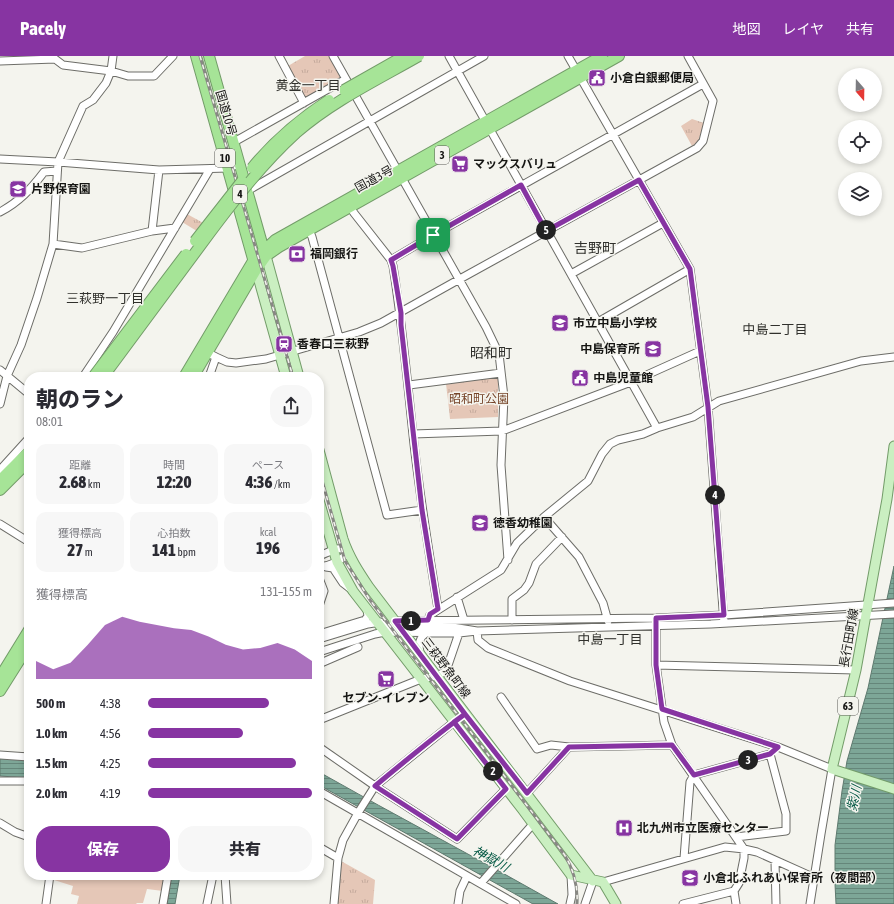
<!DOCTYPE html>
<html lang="ja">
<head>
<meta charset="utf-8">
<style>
  :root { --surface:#fff; --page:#f7f7f7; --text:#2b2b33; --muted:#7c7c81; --accent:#8734a2 }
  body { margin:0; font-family:"Asap Condensed","Noto Sans JP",sans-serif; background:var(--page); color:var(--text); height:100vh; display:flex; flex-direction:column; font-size:15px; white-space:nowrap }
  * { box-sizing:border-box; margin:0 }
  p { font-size:13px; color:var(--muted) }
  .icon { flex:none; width:22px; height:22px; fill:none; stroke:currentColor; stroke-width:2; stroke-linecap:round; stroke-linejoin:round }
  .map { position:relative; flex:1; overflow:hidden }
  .panel { position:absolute; left:24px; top:316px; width:300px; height:508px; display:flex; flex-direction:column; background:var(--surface); border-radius:16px; box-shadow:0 2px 6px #0003 }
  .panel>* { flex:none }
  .needle { width:26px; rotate:160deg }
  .tools { position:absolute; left:838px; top:12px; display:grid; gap:8px }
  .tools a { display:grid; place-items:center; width:44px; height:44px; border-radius:50%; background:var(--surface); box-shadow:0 2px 6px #0003; font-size:20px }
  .pin { position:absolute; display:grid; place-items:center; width:34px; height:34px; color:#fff; margin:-17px; border-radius:8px; box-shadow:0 2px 6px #0006 }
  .km { position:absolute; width:20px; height:20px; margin:-10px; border-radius:50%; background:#222; color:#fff; font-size:11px; line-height:20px; text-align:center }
  .round { display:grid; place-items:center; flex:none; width:42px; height:42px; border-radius:16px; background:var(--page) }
  .head { display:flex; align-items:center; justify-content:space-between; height:68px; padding:0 12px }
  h1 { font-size:22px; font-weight:800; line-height:30px }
  .stats { display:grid; grid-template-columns:repeat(3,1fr); gap:6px; height:68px; padding:4px 12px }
  .stats div { display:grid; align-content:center; border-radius:10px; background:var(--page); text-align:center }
  .stats b { font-size:17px; font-weight:800 }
  .stats small { font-size:11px; font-weight:400 }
  .stats p { font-size:11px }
  .chart { height:112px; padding:8px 12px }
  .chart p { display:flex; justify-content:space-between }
  .chart svg { width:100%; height:72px; margin-top:4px; fill:var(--accent); opacity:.7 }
  .cta { display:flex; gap:8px; margin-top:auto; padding:8px 12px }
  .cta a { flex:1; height:46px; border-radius:16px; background:var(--accent); color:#fff; font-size:16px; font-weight:800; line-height:46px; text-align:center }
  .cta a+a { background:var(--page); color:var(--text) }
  ul { padding:0 12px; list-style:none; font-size:13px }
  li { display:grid; grid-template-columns:64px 48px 1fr; align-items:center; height:30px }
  li i { height:10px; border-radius:5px; background:var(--accent) }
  header { display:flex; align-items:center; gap:24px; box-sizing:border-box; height:56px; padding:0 20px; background:var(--accent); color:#fff }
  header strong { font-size:19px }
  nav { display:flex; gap:22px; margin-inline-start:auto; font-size:14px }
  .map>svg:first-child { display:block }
  .grass { fill:#e5c7b7 }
  .park { fill:url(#park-tufts) }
  .water { fill:url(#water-rules); stroke:#5e7a6f }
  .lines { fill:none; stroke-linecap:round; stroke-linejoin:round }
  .minor-casing { stroke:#6d6d68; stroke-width:9 }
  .major-casing { stroke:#739c69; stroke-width:11 }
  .highway-casing { stroke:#739c69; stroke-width:12 }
  .minor { stroke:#fff; stroke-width:7 }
  .major { stroke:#caefc1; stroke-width:9 }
  .highway { stroke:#a6e497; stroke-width:10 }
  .rail-casing { stroke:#888884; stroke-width:3 }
  .rail { stroke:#f4f4ee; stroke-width:1.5; stroke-dasharray:4.5; stroke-linecap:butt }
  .highway-bridge-casing { stroke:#739c69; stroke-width:12; stroke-linecap:butt }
  .highway-bridge { stroke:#a6e497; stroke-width:10 }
  .route-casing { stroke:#fff; stroke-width:8 }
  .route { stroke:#8734a2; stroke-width:5 }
  .labels { text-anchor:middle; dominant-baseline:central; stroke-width:3; stroke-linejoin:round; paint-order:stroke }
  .shield { fill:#f4f4ee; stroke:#585855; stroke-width:1 }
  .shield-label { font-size:11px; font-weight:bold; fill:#151513 }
  .poi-label { font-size:12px; font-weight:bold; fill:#151513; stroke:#f4f4ee; text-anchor:start }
  .street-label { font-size:12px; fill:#151513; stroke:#f4f4ee }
  .park-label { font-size:12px; fill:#764429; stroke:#f4f4ee }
  .neighbourhood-label { font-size:13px; fill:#30302c; stroke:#f4f4ee }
  .water-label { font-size:13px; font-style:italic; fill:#055945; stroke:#f4f4ee }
  .quarter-label { font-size:14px; fill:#30302c; stroke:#f4f4ee }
</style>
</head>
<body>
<header>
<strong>Pacely</strong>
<nav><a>地図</a><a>レイヤ</a><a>共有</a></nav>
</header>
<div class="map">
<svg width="894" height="848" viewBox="0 0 894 848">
  <defs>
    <pattern id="park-tufts" width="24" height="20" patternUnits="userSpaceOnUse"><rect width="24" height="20" fill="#e5c7b7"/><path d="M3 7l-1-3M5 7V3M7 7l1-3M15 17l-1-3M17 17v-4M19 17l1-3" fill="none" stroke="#c4aa9c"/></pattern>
    <pattern id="water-rules" width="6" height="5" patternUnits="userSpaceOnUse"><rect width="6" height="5" fill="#7da697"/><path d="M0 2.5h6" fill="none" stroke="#65867a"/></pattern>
  </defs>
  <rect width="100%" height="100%" fill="#f4f4ee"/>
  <path class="grass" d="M 55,819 L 165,819 L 163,835 L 147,833 L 143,847 L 137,847 L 136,848 L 77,848 L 79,840 L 71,838 L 73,830 L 54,824 Z"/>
  <path class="park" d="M 305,0 L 329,0 L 341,22 L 304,43 L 288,10 Z
    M 692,63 L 704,67 L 698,86 L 692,90 L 681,70 Z
    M 187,158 L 216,174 L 210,183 L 182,166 Z
    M 497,321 L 498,323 L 498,361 L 450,363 L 448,344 L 446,328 Z
    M 341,805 L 375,824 L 373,848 L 337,848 Z"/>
  <path class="water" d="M 894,510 L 894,848 L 836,848 L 835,828 L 835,789 L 842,735 L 847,705 L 868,632 Z
    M 0,700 L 29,702 L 29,722 L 0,720 Z
    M 319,716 C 398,761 479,803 558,848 L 533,848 L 319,729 Z
    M 171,819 L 180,819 L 175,848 L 167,848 Z"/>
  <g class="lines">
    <defs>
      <path id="minor" d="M 279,0 L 304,47
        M 333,0 L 486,271 L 499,298 L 504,341 L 501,409 L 508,504
        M 449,0 L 657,372
        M 568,0 L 690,213 L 708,351 L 724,567
        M 0,5 L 55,3 L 63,9 L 111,15 L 128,20 L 154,20 L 173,0
        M 234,86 L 346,23
        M 0,103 L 58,106 L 159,114 L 228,112 L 240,108
        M 247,135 L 484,0
        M 348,148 L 354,157 L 391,204 L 393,210 C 402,266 407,322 413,379 C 419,437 429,495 438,553
        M 0,156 C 19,146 31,133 44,116 L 57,115
        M 309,174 L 312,181 L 387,459 L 422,454
        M 152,175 L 159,114
        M 53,188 L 82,192 L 152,175 L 175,172
        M 391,204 L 433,179 L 703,28
        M 571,218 L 663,167
        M 598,266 L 690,213
        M 216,301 L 227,306 L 236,307 L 266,303 L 359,276 L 381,267 L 458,224 L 697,92 L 703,85 L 713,45 L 688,0
        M 0,314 L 29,338
        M 83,321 L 113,276 L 210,113
        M 209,321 L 216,301 L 212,299
        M 409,329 L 501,317
        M 0,348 L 7,320 L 21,289 L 37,242 L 53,188 L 58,106 L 83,50 L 93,44 L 106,27 L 111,15 L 113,0
        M 413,378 L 502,375 L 631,326 L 700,295
        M 0,414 L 29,382
        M 544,461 L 579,501 L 603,547 L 608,565
        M 0,468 L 29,486
        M 319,500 C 328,497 340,488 347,496 C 343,505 329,510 319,511
        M 326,511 L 333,512 L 343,527 L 352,534
        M 319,522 L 324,535 L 319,550
        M 457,541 L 464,564
        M 428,564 L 430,559 L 501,514 L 517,487 L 544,461 L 588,425 L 602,398 L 610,388 L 618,384 L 643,378 L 657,372 L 693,361 L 719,345 L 861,305 L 894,301
        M 512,564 L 512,543 L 524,534 L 529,527 L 536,508 L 562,481
        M 393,565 L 656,562 L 724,559 L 894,547
        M 377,566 L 387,570 L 452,571 L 477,575 L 478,584 L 488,592 L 570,625 L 778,691 L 832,713 L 821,778 L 810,848
        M 656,566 L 656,609 L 664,666 L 672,689 L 744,793 L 744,802 L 739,827 L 734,835 L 736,848
        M 319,578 L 365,564 L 368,560 L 367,554
        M 319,583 L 368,568 L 380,566
        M 319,596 L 375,578 L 385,576 L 459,577 L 477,575 L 711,568 L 894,558
        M 420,596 C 418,588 419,582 426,577
        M 321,607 L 358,591
        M 656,609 L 856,614
        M 501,641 L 537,693 L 551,689 L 569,691
        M 319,664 L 421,623 L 437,620 L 446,615 L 459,577
        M 319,691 L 375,730 L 457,783 L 506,733
        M 0,699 L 29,701
        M 0,725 L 29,725
        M 319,735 L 516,848
        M 527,737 L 569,691 L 672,689
        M 0,767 L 15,776 L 29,781
        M 319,791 L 338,802
        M 684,802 L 690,726 L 694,719 L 770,698 L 786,758 L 786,775 L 736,781
        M 775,805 L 776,848
        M 225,819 L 227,848
        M 603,826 L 725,791 L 744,793 L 757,796 L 815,822
        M 481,827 L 533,768
        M 46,848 L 50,819
        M 163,848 L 168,819
        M 207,848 L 213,819
        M 334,848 L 338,802 L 343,784 L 358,757 L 375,730 L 465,657
        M 458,848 L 460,835 L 467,820
        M 570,848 L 572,839 L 571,819
        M 585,848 L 593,825
        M 683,848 L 734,835"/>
      <path id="major" d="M 266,200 L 299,321
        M 256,214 L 286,321
        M 894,390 L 887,443 L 856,614 L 832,713 L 894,733
        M 319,394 L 343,483 C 349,501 359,516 369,531 C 444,629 519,727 593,825
        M 319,444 L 337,506 L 353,535 L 522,753 L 571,819 L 603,826 L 616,848"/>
      <path id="highway" d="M 196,0 L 255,210
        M 209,0 L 265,198
        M 184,321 L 253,205 L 275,184 L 602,0
        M 193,321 L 256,214 L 266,200 L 279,191 L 619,0
        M 0,424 L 29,395
        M 0,434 L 29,405
        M 0,621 L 29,574
        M 0,635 L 29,589"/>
    </defs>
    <use href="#minor" class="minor-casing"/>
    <use href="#major" class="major-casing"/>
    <use href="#highway" class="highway-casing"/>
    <use href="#minor" class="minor"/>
    <use href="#major" class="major"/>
    <use href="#highway" class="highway"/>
    <defs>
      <path id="rail" d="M 200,0 L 293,321
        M 319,414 L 345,505 L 370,544 L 564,798 C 574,814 578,830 577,848"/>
    </defs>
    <use href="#rail" class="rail-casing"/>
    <use href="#rail" class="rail"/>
    <defs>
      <path id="highway-bridge" d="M 344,34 L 404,0
        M 252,112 C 274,85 300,63 329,44
        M 195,185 L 242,125
        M 93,321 L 186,198
        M 103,321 C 139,273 174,225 209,178 C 236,142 263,107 296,77 C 333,45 377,24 419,0"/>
    </defs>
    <use href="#highway-bridge" class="highway-bridge-casing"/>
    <use href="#highway-bridge" class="highway-bridge"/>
  </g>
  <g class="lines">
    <defs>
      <path id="route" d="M 433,179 L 391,204 L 393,210 L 401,257 L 401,269 L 422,454 L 438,553 L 430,558 L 428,564 L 395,565 L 465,658 C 434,681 405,705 375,730 L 457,783 L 506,733 L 454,666 L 465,658 L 527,737 L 569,691 L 672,689 L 694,719 L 770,698 L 778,691 L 662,653 L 656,609 L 656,562 L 724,559 L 708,351 L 690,213 L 639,124 L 546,175 L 521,129 L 433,179"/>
    </defs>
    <use href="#route" class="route-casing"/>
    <use href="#route" class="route"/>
  </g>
  <defs>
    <symbol id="civic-square" viewBox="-11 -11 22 22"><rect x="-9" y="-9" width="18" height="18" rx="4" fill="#8734a2" stroke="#f4f4ee"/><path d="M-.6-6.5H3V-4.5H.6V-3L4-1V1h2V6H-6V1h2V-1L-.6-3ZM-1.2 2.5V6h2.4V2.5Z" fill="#fff"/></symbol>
    <symbol id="supermarket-square" viewBox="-11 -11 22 22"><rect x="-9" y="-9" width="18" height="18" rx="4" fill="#8734a2" stroke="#f4f4ee"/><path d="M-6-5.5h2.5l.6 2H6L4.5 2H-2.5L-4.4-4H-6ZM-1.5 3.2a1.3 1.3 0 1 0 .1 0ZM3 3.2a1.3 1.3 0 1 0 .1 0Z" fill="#fff"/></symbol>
    <symbol id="school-square" viewBox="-11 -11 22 22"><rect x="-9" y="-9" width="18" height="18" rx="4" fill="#8734a2" stroke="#f4f4ee"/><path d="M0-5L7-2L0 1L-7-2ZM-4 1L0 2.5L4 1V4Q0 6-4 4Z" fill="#fff"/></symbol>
    <symbol id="bank-square" viewBox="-11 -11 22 22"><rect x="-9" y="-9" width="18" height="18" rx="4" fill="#8734a2" stroke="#f4f4ee"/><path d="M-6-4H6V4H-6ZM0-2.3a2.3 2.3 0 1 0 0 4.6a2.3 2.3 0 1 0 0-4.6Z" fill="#fff"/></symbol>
    <symbol id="station-square" viewBox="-11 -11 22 22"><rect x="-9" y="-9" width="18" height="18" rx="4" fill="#8734a2" stroke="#f4f4ee"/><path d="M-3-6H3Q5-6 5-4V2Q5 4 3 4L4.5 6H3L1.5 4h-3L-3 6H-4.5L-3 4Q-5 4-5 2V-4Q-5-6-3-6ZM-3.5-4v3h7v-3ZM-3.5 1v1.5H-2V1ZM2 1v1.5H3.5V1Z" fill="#fff"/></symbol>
    <symbol id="hospital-square" viewBox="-11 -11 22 22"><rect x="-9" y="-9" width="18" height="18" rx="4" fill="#8734a2" stroke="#f4f4ee"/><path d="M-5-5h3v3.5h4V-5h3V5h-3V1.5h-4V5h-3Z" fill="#fff"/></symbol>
  </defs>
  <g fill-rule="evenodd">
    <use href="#civic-square" x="587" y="12" width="20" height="20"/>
    <use href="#supermarket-square" x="450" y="98" width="20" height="20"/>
    <use href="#school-square" x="8" y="123" width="20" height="20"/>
    <use href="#bank-square" x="287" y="188" width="20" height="20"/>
    <use href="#school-square" x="550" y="257" width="20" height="20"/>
    <use href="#station-square" x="274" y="278" width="20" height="20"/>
    <use href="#school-square" x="643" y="283" width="20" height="20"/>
    <use href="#civic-square" x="570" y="312" width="20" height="20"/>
    <use href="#school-square" x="470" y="457" width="20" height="20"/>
    <use href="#supermarket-square" x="376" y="613" width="20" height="20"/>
    <use href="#hospital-square" x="614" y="762" width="20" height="20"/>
    <use href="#school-square" x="680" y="812" width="20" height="20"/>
  </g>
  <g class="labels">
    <g class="shield">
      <rect x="435" y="90" width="14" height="18" rx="3"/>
      <rect x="215" y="93" width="20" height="18" rx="3"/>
      <rect x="233" y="129" width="14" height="18" rx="3"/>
      <rect x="838" y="641" width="20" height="18" rx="3"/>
    </g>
    <g class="shield-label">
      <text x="442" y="99">3</text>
      <text x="225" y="102">10</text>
      <text x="240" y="138">4</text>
      <text x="848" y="650">63</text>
    </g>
    <g class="poi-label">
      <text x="610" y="22">小倉白銀郵便局</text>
      <text x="473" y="108">マックスバリュ</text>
      <text x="31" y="133">片野保育園</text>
      <text x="310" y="198">福岡銀行</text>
      <text x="573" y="267">市立中島小学校</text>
      <text x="297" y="288">香春口三萩野</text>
      <text x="640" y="293" text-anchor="end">中島保育所</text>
      <text x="593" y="322">中島児童館</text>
      <text x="493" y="467">徳香幼稚園</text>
      <text x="386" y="642" text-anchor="middle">セブン-イレブン</text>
      <text x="637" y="772">北九州市立医療センター</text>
      <text x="703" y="822">小倉北ふれあい保育所（夜間部）</text>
    </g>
    <g class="street-label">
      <text transform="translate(226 57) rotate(74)">国道10号</text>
      <text transform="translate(374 123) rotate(-29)">国道3号</text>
      <text transform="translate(849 582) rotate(-80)">長行田町線</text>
      <text transform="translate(446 612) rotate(53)">三萩野魚町線</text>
    </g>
    <g class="park-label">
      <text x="479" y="343">昭和町公園</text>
    </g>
    <g class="neighbourhood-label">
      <text x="308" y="29">黄金一丁目</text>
      <text x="105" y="242">三萩野一丁目</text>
      <text x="775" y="273">中島二丁目</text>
      <text x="610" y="583">中島一丁目</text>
    </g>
    <g class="water-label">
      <text transform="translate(854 742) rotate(-78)">紫川</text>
      <text transform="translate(491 803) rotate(29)">神獄川</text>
    </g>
    <g class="quarter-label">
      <text x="595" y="192">吉野町</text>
      <text x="491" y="297">昭和町</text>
    </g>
  </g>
</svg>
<div class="tools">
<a><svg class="needle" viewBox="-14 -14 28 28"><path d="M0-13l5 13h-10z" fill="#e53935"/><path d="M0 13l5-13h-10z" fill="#7c7c81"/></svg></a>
<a><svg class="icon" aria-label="locate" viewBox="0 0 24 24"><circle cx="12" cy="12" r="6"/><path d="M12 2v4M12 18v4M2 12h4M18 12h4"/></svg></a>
<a><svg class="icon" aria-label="layers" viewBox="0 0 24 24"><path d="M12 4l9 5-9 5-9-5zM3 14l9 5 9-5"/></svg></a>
</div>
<div class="pin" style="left:433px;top:179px;background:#1e9e55"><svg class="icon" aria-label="arrive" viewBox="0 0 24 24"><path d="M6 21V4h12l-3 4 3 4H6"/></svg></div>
<b class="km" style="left:411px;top:565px">1</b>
<b class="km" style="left:493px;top:715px">2</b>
<b class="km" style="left:748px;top:704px">3</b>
<b class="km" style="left:715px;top:439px">4</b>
<b class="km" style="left:546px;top:174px">5</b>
<section class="panel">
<div class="head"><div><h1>朝のラン</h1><p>08:01</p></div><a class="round"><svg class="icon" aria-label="share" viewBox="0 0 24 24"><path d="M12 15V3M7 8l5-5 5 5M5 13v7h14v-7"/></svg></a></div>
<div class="stats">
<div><p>距離</p><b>2.68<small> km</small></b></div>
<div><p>時間</p><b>12:20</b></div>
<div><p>ペース</p><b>4:36<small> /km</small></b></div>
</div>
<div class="stats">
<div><p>獲得標高</p><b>27<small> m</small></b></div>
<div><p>心拍数</p><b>141<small> bpm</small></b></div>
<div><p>kcal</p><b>196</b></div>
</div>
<div class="chart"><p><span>獲得標高</span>131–155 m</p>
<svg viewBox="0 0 160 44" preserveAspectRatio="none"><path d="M0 44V33L10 38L20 34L30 23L40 11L50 6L60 9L70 11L80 13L90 14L100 18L110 23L120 26L130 25L140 22L150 26L160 33V44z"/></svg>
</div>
<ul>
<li><b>500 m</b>4:38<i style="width:74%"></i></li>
<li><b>1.0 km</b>4:56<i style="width:58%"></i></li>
<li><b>1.5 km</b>4:25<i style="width:90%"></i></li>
<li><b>2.0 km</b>4:19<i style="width:100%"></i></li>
</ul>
<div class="cta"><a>保存</a><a>共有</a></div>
</section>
</div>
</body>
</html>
